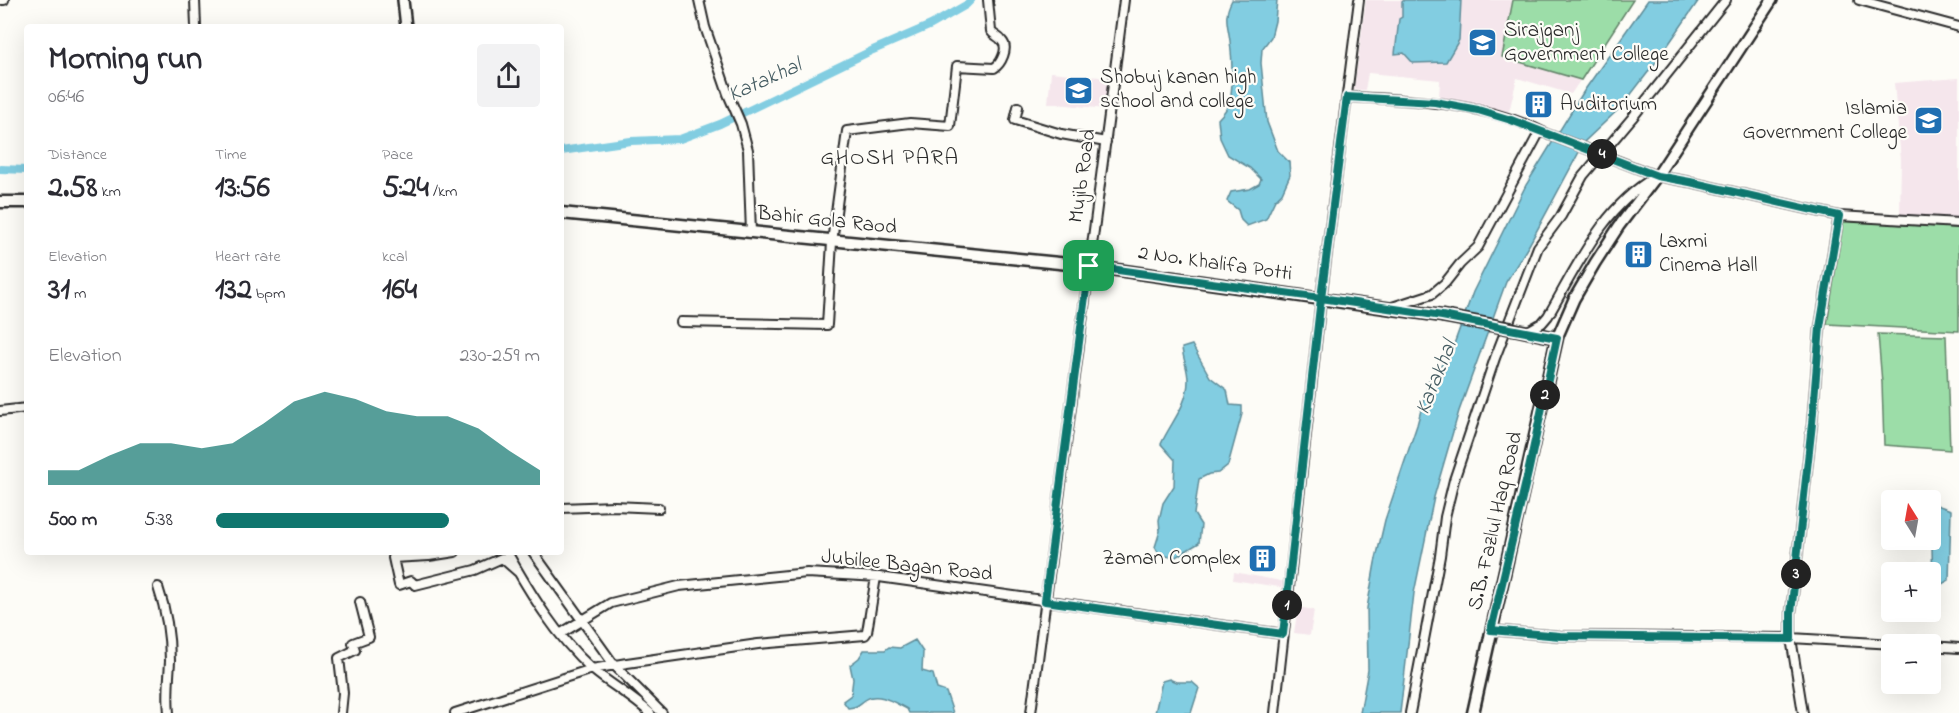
<!DOCTYPE html>
<html lang="en">
<head>
<meta charset="utf-8">
<style>
  :root { --surface:#fff; --page:#f2f2f3; --text:#2b2b33; --muted:#7c7c81; --accent:#0f766e }
  body { margin:0; font-family:"Indie Flower",sans-serif; background:var(--page); color:var(--text); height:100vh; display:flex; flex-direction:column; font-size:22px; white-space:nowrap }
  * { box-sizing:border-box; margin:0 }
  p { font-size:20px; color:var(--muted) }
  .icon { flex:none; width:33px; height:33px; fill:none; stroke:currentColor; stroke-width:2; stroke-linecap:round; stroke-linejoin:round }
  .map { position:relative; flex:1; overflow:hidden }
  .side { position:absolute; left:24px; top:24px; width:540px; height:531px; display:flex; flex-direction:column; background:var(--surface); border-radius:6px; box-shadow:0 6px 24px #0002 }
  .side>* { flex:none }
  .needle { width:39px; rotate:349deg }
  .tools { position:absolute; left:1881px; top:490px; display:grid; gap:12px }
  .tools a { display:grid; place-items:center; width:60px; height:60px; border-radius:6px; background:var(--surface); box-shadow:0 6px 24px #0002; font-size:30px }
  .pin { position:absolute; display:grid; place-items:center; width:51px; height:51px; color:#fff; margin:-26px; border-radius:12px; box-shadow:0 3px 9px #0006 }
  .km { position:absolute; width:30px; height:30px; margin:-15px; border-radius:50%; background:#222; color:#fff; font-size:16px; line-height:30px; text-align:center }
  .round { display:grid; place-items:center; flex:none; width:63px; height:63px; border-radius:6px; background:var(--page) }
  .headline { display:flex; align-items:center; justify-content:space-between; height:102px; padding:0 24px }
  h1 { font-size:33px; font-weight:700; line-height:45px }
  .figures { display:grid; grid-template-columns:repeat(3,1fr); gap:9px; height:102px; padding:6px 24px }
  .figures div { display:grid; align-content:center }
  .figures b { font-size:30px; font-weight:700 }
  .figures small { font-size:16px; font-weight:400 }
  .figures p { font-size:16px }
  .chart { height:168px; padding:12px 24px }
  .chart p { display:flex; justify-content:space-between }
  .chart svg { width:100%; height:108px; margin-top:6px; fill:var(--accent); opacity:.7 }
  ul { padding:0 24px; list-style:none; font-size:20px }
  li { display:grid; grid-template-columns:96px 72px 1fr; align-items:center; height:45px }
  li i { height:15px; border-radius:8px; background:var(--accent) }
  .map>svg:first-child { display:block }
  .built { fill:#f5e6ec }
  .green { fill:#9cdda8; stroke:#64846a; stroke-width:1.5 }
  .water { fill:#82cde1; stroke:#5f8c98; stroke-width:1.5 }
  .lines { fill:none; stroke-linecap:round; stroke-linejoin:round }
  .canal { stroke:#82cde1; stroke-width:8 }
  .minor-casing { stroke:#2b2b2b; stroke-width:12 }
  .tertiary-casing { stroke:#2b2b2b; stroke-width:14 }
  .secondary-casing { stroke:#2b2b2b; stroke-width:15 }
  .minor { stroke:#fdfcf7; stroke-width:8 }
  .tertiary { stroke:#fdfcf7; stroke-width:9 }
  .secondary { stroke:#fdfcf7; stroke-width:10 }
  .minor-bridge-casing { stroke:#2b2b2b; stroke-width:12; stroke-linecap:butt }
  .secondary-bridge-casing { stroke:#2b2b2b; stroke-width:15; stroke-linecap:butt }
  .minor-bridge { stroke:#fdfcf7; stroke-width:8 }
  .secondary-bridge { stroke:#fdfcf7; stroke-width:10 }
  .route-casing { stroke:#fff; stroke-width:12 }
  .route { stroke:#0f766e; stroke-width:8 }
  .labels { text-anchor:middle; dominant-baseline:central; stroke-width:4.5; stroke-linejoin:round; paint-order:stroke }
  .poi-label { font-size:21px; fill:#2b2b2b; stroke:#fdfcf7; text-anchor:start }
  .street-label { font-size:21px; fill:#2b2b2b; stroke:#fdfcf7 }
  .water-label { font-size:22px; font-style:italic; fill:#455c62; stroke:#fdfcf7 }
  .neighbourhood-label { font-size:22px; letter-spacing:1.5px; fill:#2b2b2b; stroke:#fdfcf7 }
</style>
</head>
<body>
<div class="map">
<svg width="1959" height="713" viewBox="0 0 1959 713">
  <rect width="100%" height="100%" fill="#fdfcf7"/>
  <filter id="ink" filterUnits="userSpaceOnUse"><feTurbulence type="fractalNoise" baseFrequency=".0167" numOctaves="2"/><feDisplacementMap in="SourceGraphic" scale="12" xChannelSelector="R" yChannelSelector="G"/><feConvolveMatrix kernelMatrix="1 2 1 2 8 2 1 2 1" color-interpolation-filters="sRGB"/></filter>
  <g filter="url(#ink)">
    <path class="built" d="M 1366,0 L 1634,0 L 1571,94 L 1517,78 L 1508,116 L 1483,108 L 1439,99 L 1440,80 L 1368,73 L 1365,90 L 1354,90 Z
      M 1051,72 L 1109,78 L 1106,109 L 1048,103 Z
      M 1959,78 L 1959,219 L 1900,214 L 1901,160 L 1894,83 Z
      M 1234,572 L 1286,582 L 1285,588 L 1233,580 Z
      M 1298,607 L 1314,610 L 1310,635 L 1294,633 Z"/>
    <path class="green" d="M 1513,0 L 1633,0 L 1581,80 L 1502,57 Z
      M 1843,221 L 1959,228 L 1959,331 L 1827,324 Z
      M 1878,334 L 1946,336 L 1950,450 L 1884,445 L 1882,383 Z"/>
    <path class="water" d="M 1232,0 L 1277,0 L 1275,21 L 1271,37 L 1262,49 L 1261,63 L 1267,122 L 1278,151 L 1289,162 L 1290,175 L 1282,193 L 1275,200 L 1266,219 L 1247,226 L 1241,220 L 1238,210 L 1227,201 L 1231,192 L 1250,189 L 1259,184 L 1261,179 L 1250,168 L 1228,155 L 1220,138 L 1218,119 C 1222,115 1227,109 1229,103 C 1234,88 1232,57 1230,41 C 1228,24 1223,17 1232,0 Z
      M 1404,0 L 1461,0 L 1459,40 L 1446,62 L 1413,63 L 1404,53 L 1395,54 L 1399,19 L 1402,17 L 1402,2 Z
      M 1648,0 L 1699,0 L 1659,58 L 1622,106 L 1585,141 L 1529,245 L 1506,282 L 1459,411 L 1434,497 L 1414,593 L 1400,713 L 1360,713 L 1368,670 L 1367,608 L 1375,563 L 1385,520 L 1417,425 L 1429,380 L 1450,355 L 1473,292 L 1526,185 L 1584,91 Z
      M 1192,345 L 1210,377 L 1227,390 L 1230,405 L 1242,406 L 1242,414 L 1228,465 L 1218,473 L 1209,474 L 1199,479 L 1194,514 L 1201,525 L 1199,543 L 1174,558 L 1159,554 L 1155,547 L 1160,531 L 1159,520 L 1163,503 L 1174,486 L 1175,460 L 1161,444 C 1171,422 1188,405 1188,380 C 1188,370 1183,358 1182,348 Z
      M 1931,503 L 1951,510 L 1949,580 L 1933,589 Z
      M 915,640 L 923,652 L 922,671 L 933,674 L 937,689 L 946,692 L 953,713 L 909,713 L 907,709 C 895,703 878,691 865,700 C 858,705 858,707 848,708 L 843,701 L 851,695 L 853,679 L 850,665 L 859,658 L 864,650 L 885,650 L 889,647 L 900,648 Z
      M 1169,679 L 1176,682 L 1192,682 L 1199,688 L 1191,713 L 1155,713 L 1162,681 Z"/>
    <g class="lines">
      <path class="canal" d="M 561,151 L 631,141 L 680,139 L 720,124 L 873,50 L 931,25 L 966,5 L 971,0
        M 0,169 L 27,170"/>
      <defs>
        <path id="minor" d="M 0,0 L 4,0
          M 195,0 L 196,27
          M 699,0 L 705,27 L 728,94 L 741,124 L 748,150 L 751,233
          M 1859,0 L 1959,27
          M 1347,97 C 1413,100 1484,102 1545,133
          M 1018,107 L 1015,120 L 1061,134 L 1106,142
          M 1603,155 L 1657,176 L 1690,182 L 1839,216 L 1959,223
          M 1389,308 L 1432,294 L 1445,283 L 1460,264 L 1478,247 L 1540,131
          M 681,322 L 827,325 L 832,242 L 847,131 L 910,123 L 950,126 L 957,66 L 994,68 C 1001,64 1009,48 1002,41 C 999,36 994,36 991,31 L 988,0
          M 1528,331 L 1542,323 L 1548,316 C 1578,265 1602,208 1655,177
          M 0,411 L 27,408
          M 561,508 L 614,506 L 659,508
          M 455,552 L 429,556 L 393,558 L 399,585 L 411,581 L 415,585 L 475,570 L 502,558 L 518,572
          M 507,552 C 530,593 556,636 591,668 C 609,684 632,696 650,713
          M 533,552 L 614,665 L 662,713
          M 158,587 C 166,610 170,637 170,661 C 169,679 167,695 169,713
          M 1491,630 L 1560,636 L 1791,638 L 1911,645
          M 560,634 L 611,603 L 679,586 L 807,573 L 879,577 L 1283,634
          M 1930,646 L 1959,648
          M 341,713 L 343,693 L 339,658 L 355,650 L 353,643 L 369,637 L 360,602
          M 455,713 L 592,669 L 627,663 L 758,644 L 865,635 L 867,632 L 876,577
          M 1031,713 L 1124,0
          M 1275,713 L 1321,299 L 1359,0
          M 1410,713 L 1440,556 L 1445,517 L 1454,480 L 1495,358 L 1538,247 L 1561,216 L 1583,176 L 1632,118 L 1726,0
          M 1803,713 L 1791,638 L 1791,613 L 1812,424 L 1820,327 L 1839,216"/>
        <path id="tertiary" d="M 403,0 L 406,27
          M 1557,338 L 1574,299 L 1595,263 L 1619,226 L 1657,176 L 1772,0"/>
        <path id="secondary" d="M 0,202 L 27,202
          M 561,213 L 1089,266 L 1442,316
          M 1473,713 L 1557,338 L 1513,329"/>
      </defs>
      <use href="#minor" class="minor-casing"/>
      <use href="#tertiary" class="tertiary-casing"/>
      <use href="#secondary" class="secondary-casing"/>
      <use href="#minor" class="minor"/>
      <use href="#tertiary" class="tertiary"/>
      <use href="#secondary" class="secondary"/>
      <defs>
        <path id="minor-bridge" d="M 1547,134 L 1603,155"/>
        <path id="secondary-bridge" d="M 1442,316 L 1513,329"/>
      </defs>
      <use href="#minor-bridge" class="minor-bridge-casing"/>
      <use href="#secondary-bridge" class="secondary-bridge-casing"/>
      <use href="#minor-bridge" class="minor-bridge"/>
      <use href="#secondary-bridge" class="secondary-bridge"/>
    </g>
  </g>
  <g class="lines" filter="url(#ink)">
    <defs>
      <path id="route" d="M 1089,266 L 1045,601 L 1283,634 L 1321,298 L 1442,316 L 1557,338 L 1528,473 L 1491,630 L 1560,636 L 1791,639 L 1791,613 L 1812,424 L 1820,327 L 1839,216 L 1690,182 L 1657,176 L 1511,120 L 1478,110 L 1435,102 L 1347,97 L 1321,298 L 1089,266"/>
    </defs>
    <use href="#route" class="route-casing"/>
    <use href="#route" class="route"/>
  </g>
  <defs>
    <symbol id="university-square" viewBox="-11 -11 22 22"><rect x="-9" y="-9" width="18" height="18" rx="4" fill="#1f6fb2" stroke="#fdfcf7"/><path d="M0-5L7-2L0 1L-7-2ZM-4 1L0 2.5L4 1V4Q0 6-4 4Z" fill="#fff"/></symbol>
    <symbol id="building-square" viewBox="-11 -11 22 22"><rect x="-9" y="-9" width="18" height="18" rx="4" fill="#1f6fb2" stroke="#fdfcf7"/><path d="M-4-6H4V6H1V3H-1V6H-4ZM-2.5-4.3h1.7v1.8h-1.7ZM.8-4.3h1.7v1.8H.8ZM-2.5-1h1.7V.8h-1.7ZM.8-1h1.7V.8H.8Z" fill="#fff"/></symbol>
  </defs>
  <g fill-rule="evenodd">
    <use href="#university-square" x="1466" y="26" width="33" height="33"/>
    <use href="#university-square" x="1062" y="74" width="33" height="33"/>
    <use href="#building-square" x="1522" y="88" width="33" height="33"/>
    <use href="#university-square" x="1912" y="104" width="33" height="33"/>
    <use href="#building-square" x="1622" y="238" width="33" height="33"/>
    <use href="#building-square" x="1246" y="542" width="33" height="33"/>
  </g>
  <g class="labels">
    <g class="poi-label">
      <text x="1504" y="31">Sirajganj<tspan x="1504" dy="24">Government College</tspan></text>
      <text x="1100" y="78">Shobuj kanan high<tspan x="1100" dy="24">school and college</tspan></text>
      <text x="1560" y="105">Auditorium</text>
      <text x="1907" y="109" text-anchor="end">Islamia<tspan x="1907" dy="24">Government College</tspan></text>
      <text x="1659" y="242">Laxmi<tspan x="1659" dy="24">Cinema Hall</tspan></text>
      <text x="1241" y="559" text-anchor="end">Zaman Complex</text>
    </g>
    <g class="street-label">
      <text transform="translate(1083 176) rotate(-82)">Mujib Road</text>
      <text transform="translate(827 221) rotate(6)">Bahir Gola Raod</text>
      <text transform="translate(1215 264) rotate(8)">2 No. Khalifa Potti</text>
      <text transform="translate(1496 521) rotate(-77)">S.B. Fazlul Haq Road</text>
      <text transform="translate(907 566) rotate(6)">Jubilee Bagan Road</text>
    </g>
    <g class="water-label">
      <text transform="translate(765 81) rotate(-24)">Katakhal</text>
      <text transform="translate(1437 378) rotate(-68)">Katakhal</text>
    </g>
    <g class="neighbourhood-label">
      <text x="890" y="159">GHOSH PARA</text>
    </g>
  </g>
</svg>
<div class="tools">
<a><svg class="needle" viewBox="-14 -14 28 28"><path d="M0-13l5 13h-10z" fill="#e53935"/><path d="M0 13l5-13h-10z" fill="#7c7c81"/></svg></a>
<a>+</a>
<a>−</a>
</div>
<div class="pin" style="left:1089px;top:266px;background:#1e9e55"><svg class="icon" aria-label="arrive" viewBox="0 0 24 24"><path d="M6 21V4h12l-3 4 3 4H6"/></svg></div>
<b class="km" style="left:1287px;top:605px">1</b>
<b class="km" style="left:1545px;top:395px">2</b>
<b class="km" style="left:1796px;top:574px">3</b>
<b class="km" style="left:1602px;top:154px">4</b>
<section class="side">
<div class="headline"><div><h1>Morning run</h1><p>06:46</p></div><a class="round"><svg class="icon" aria-label="share" viewBox="0 0 24 24"><path d="M12 15V3M7 8l5-5 5 5M5 13v7h14v-7"/></svg></a></div>
<div class="figures">
<div><p>Distance</p><b>2.58<small> km</small></b></div>
<div><p>Time</p><b>13:56</b></div>
<div><p>Pace</p><b>5:24<small> /km</small></b></div>
</div>
<div class="figures">
<div><p>Elevation</p><b>31<small> m</small></b></div>
<div><p>Heart rate</p><b>132<small> bpm</small></b></div>
<div><p>kcal</p><b>164</b></div>
</div>
<div class="chart"><p><span>Elevation</span>230–259 m</p>
<svg viewBox="0 0 160 44" preserveAspectRatio="none"><path d="M0 44V38L10 38L20 32L30 27L40 27L50 29L60 27L70 19L80 10L90 6L100 9L110 14L120 16L130 16L140 21L150 30L160 38V44z"/></svg>
</div>
<ul>
<li><b>500 m</b>5:38<i style="width:72%"></i></li>
</ul>
</section>
</div>
</body>
</html>
